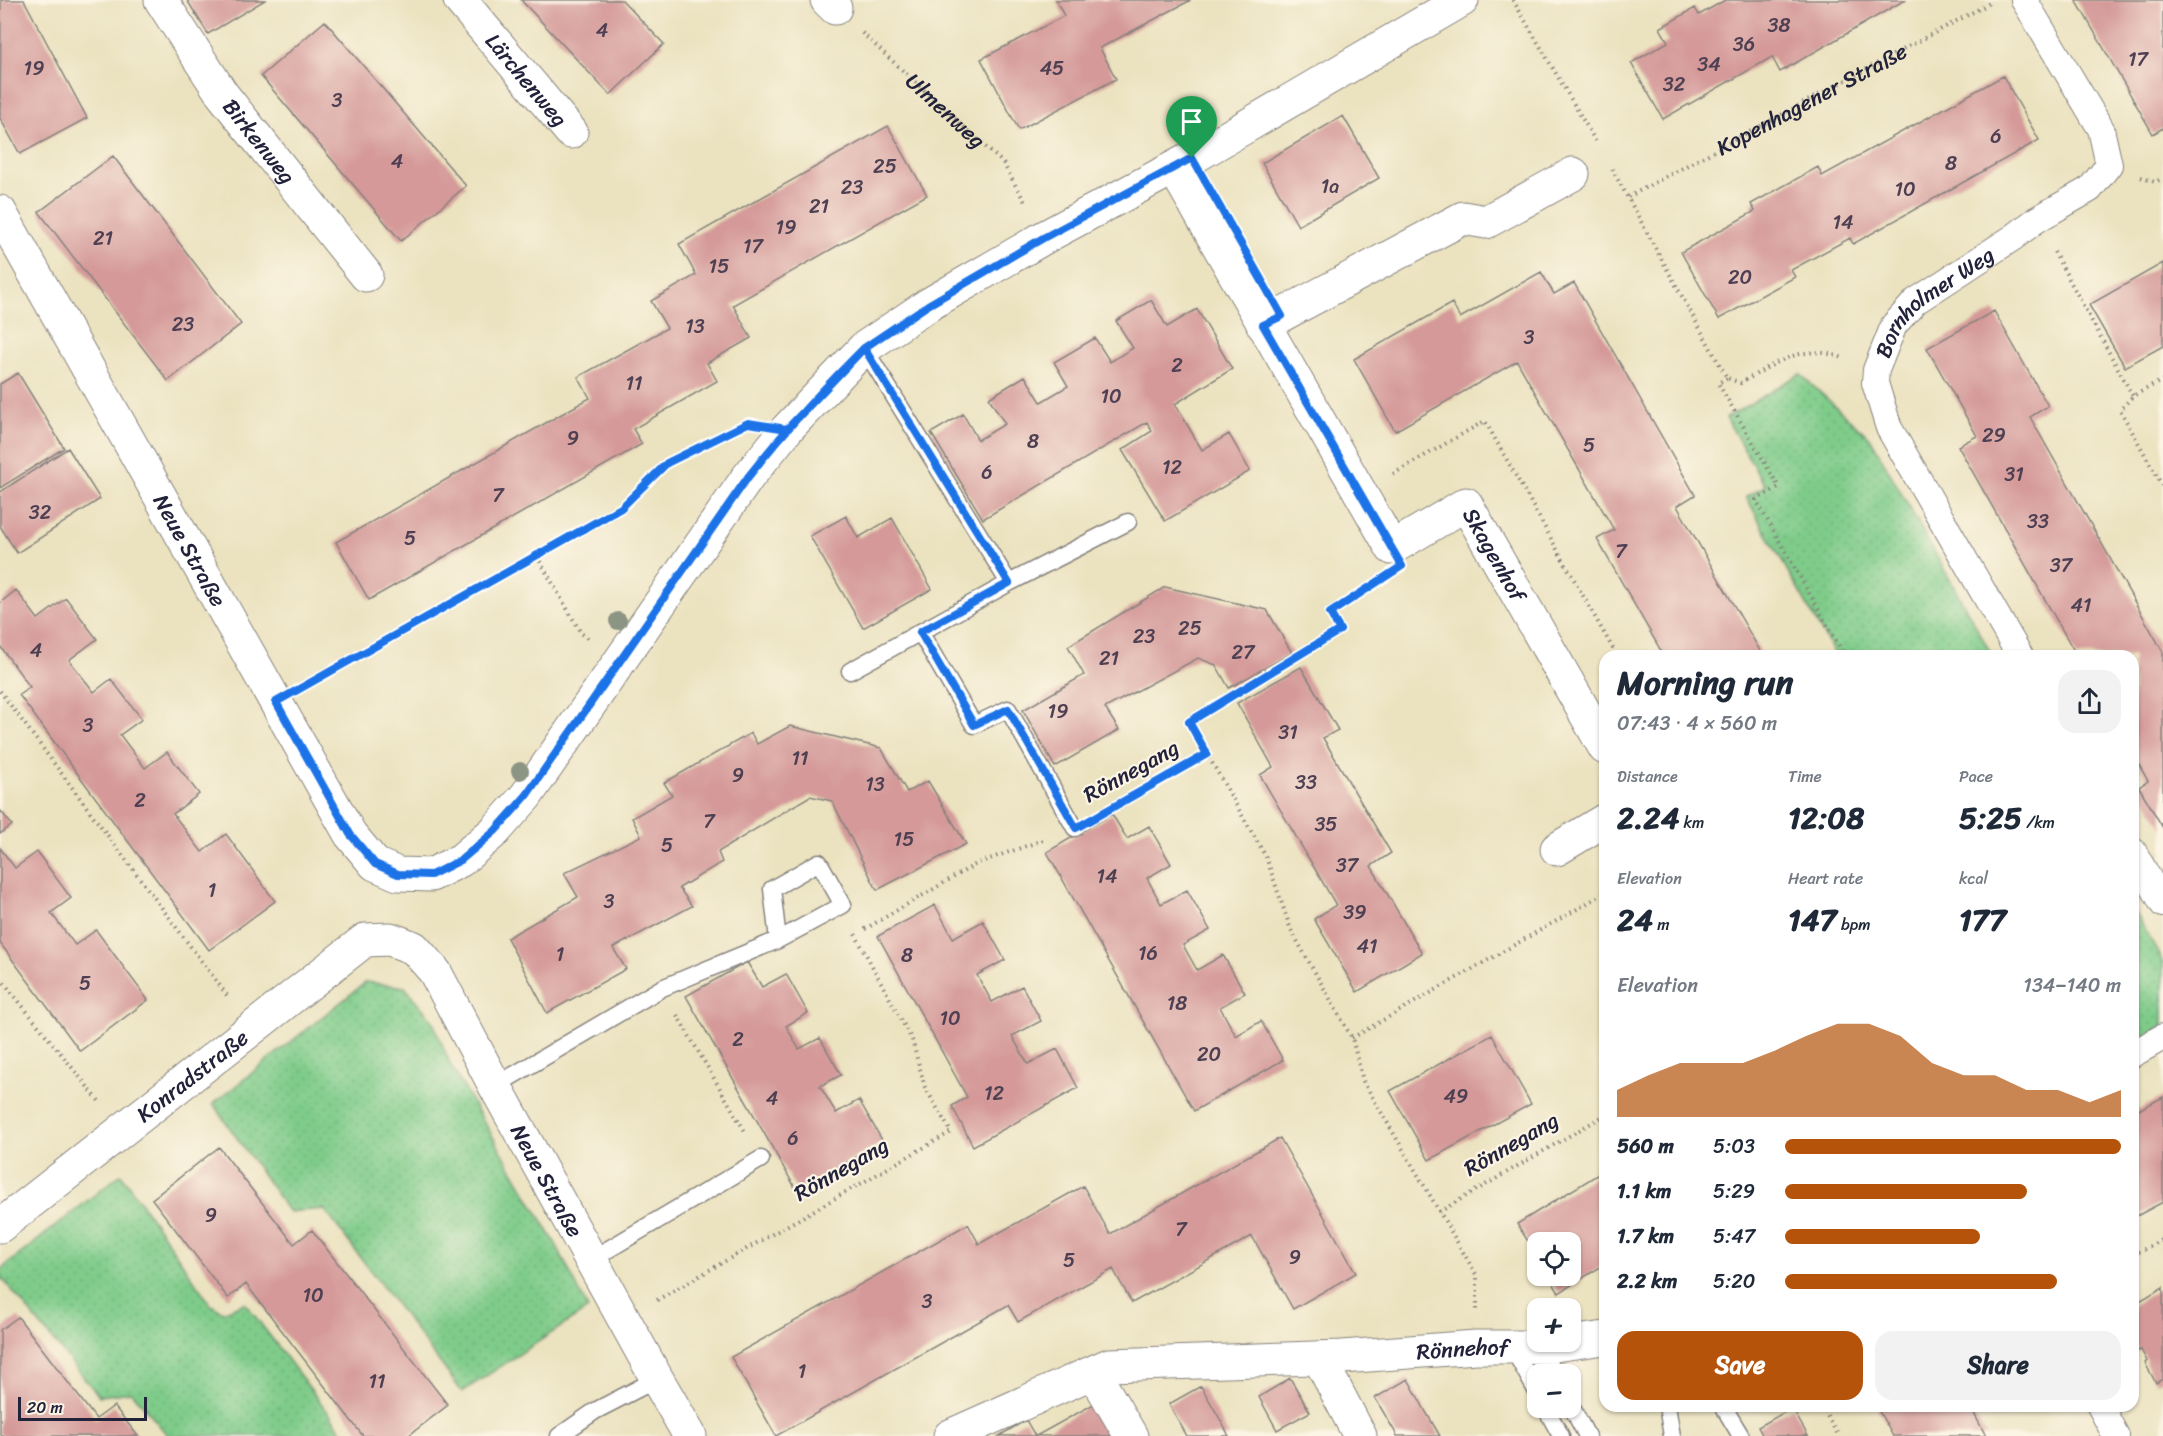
<!DOCTYPE html>
<html lang="en">
<head>
<meta charset="utf-8">
<style>
  :root { --surface:#fff; --page:#f2f2f3; --text:#1f2937; --muted:#747a83; --accent:#b45309 }
  body { margin:0; font-family:Sriracha,sans-serif; background:var(--page); color:var(--text); height:100vh; display:flex; flex-direction:column; font-size:22px; white-space:nowrap }
  * { box-sizing:border-box; margin:0 }
  p { font-size:20px; color:var(--muted) }
  .icon { flex:none; width:33px; height:33px; fill:none; stroke:currentColor; stroke-width:2; stroke-linecap:round; stroke-linejoin:round }
  .map { position:relative; flex:1; overflow:hidden }
  .side { position:absolute; left:1599px; top:650px; width:540px; height:762px; display:flex; flex-direction:column; background:var(--surface); border-radius:18px; box-shadow:0 2px 4px #0004 }
  .side>* { flex:none }
  .tools { position:absolute; left:1527px; top:1232px; display:grid; gap:12px }
  .tools a { display:grid; place-items:center; width:54px; height:54px; border-radius:12px; background:var(--surface); box-shadow:0 2px 4px #0004; font-size:30px }
  .scale { position:absolute; left:18px; bottom:15px; width:129px; box-sizing:border-box; padding-left:6px; border:3px solid #22223b; border-top:0; font-size:16px; line-height:21px; white-space:nowrap; color:#22223b; -webkit-text-stroke:4px #fcf5e5; paint-order:stroke }
  .pin { position:absolute; display:grid; place-items:center; width:51px; height:51px; color:#fff; margin:-62px -26px; border-radius:50% 50% 50% 0; rotate:-45deg; box-shadow:0 0 6px #0007 }
  .pin .icon { rotate:45deg }
  .round { display:grid; place-items:center; flex:none; width:63px; height:63px; border-radius:18px; background:var(--page) }
  .head { display:flex; align-items:center; justify-content:space-between; height:102px; padding:0 18px }
  h1 { font-size:33px; font-weight:800; line-height:45px }
  .stats { display:grid; grid-template-columns:repeat(3,1fr); gap:9px; height:102px; padding:6px 18px }
  .stats div { display:grid; align-content:center }
  .stats b { font-size:30px; font-weight:800 }
  .stats small { font-size:16px; font-weight:400 }
  .stats p { font-size:16px }
  .chart { height:168px; padding:12px 18px }
  .chart p { display:flex; justify-content:space-between }
  .chart svg { width:100%; height:108px; margin-top:6px; fill:var(--accent); opacity:.7 }
  .button { display:flex; gap:12px; margin-top:auto; padding:12px 18px }
  .button a { flex:1; height:69px; border-radius:18px; background:var(--accent); color:#fff; font-size:24px; font-weight:800; line-height:69px; text-align:center }
  .button a+a { background:var(--page); color:var(--text) }
  ul { padding:0 18px; list-style:none; font-size:20px }
  li { display:grid; grid-template-columns:96px 72px 1fr; align-items:center; height:45px }
  li i { height:15px; border-radius:8px; background:var(--accent) }
  .map>svg:first-child { display:block }
  .grass { fill:url(#grass-dots); stroke:#507762; stroke-width:1.5 }
  .building { fill:#d49998 }
  .lines { fill:none; stroke-linecap:round; stroke-linejoin:round }
  .service-casing { stroke:#86827d; stroke-width:19 }
  .pedestrian-casing { stroke:#86827d; stroke-width:28 }
  .minor-casing { stroke:#86827d; stroke-width:35 }
  .path { stroke:#86827d; stroke-width:4; stroke-dasharray:1.5 4.5; stroke-linecap:butt }
  .service { stroke:#fff; stroke-width:16 }
  .pedestrian { stroke:#fff; stroke-width:26 }
  .minor { stroke:#fff; stroke-width:33 }
  .tree { fill:#8c9484 }
  .route-casing { stroke:#fff; stroke-width:12 }
  .route { stroke:#1a73e8; stroke-width:8 }
  .labels { text-anchor:middle; dominant-baseline:central; stroke-width:4.5; stroke-linejoin:round; paint-order:stroke }
  .number-label { font-size:20px; fill:#4e4052 }
  .street-label { font-size:22px; fill:#22223b; stroke:#fcf5e5 }
</style>
</head>
<body>
<div class="map">
<svg width="2163" height="1436" viewBox="0 0 2163 1436">
  <defs>
    <pattern id="grass-dots" width="8" height="8" patternUnits="userSpaceOnUse" patternTransform="scale(1.5)"><rect width="8" height="8" fill="#7fcc8a"/><path d="M2 2h.1M6 6h.1" fill="none" stroke="#6daf78" stroke-width="1.8" stroke-linecap="round"/></pattern>
  </defs>
  <rect width="100%" height="100%" fill="#fcf5e5"/>
  <filter id="ink" filterUnits="userSpaceOnUse"><feTurbulence type="fractalNoise" baseFrequency=".0167" numOctaves="2"/><feDisplacementMap in="SourceGraphic" scale="12" xChannelSelector="R" yChannelSelector="G"/><feConvolveMatrix kernelMatrix="1 2 1 2 8 2 1 2 1" color-interpolation-filters="sRGB"/></filter>
  <filter id="wash" filterUnits="userSpaceOnUse"><feTurbulence type="fractalNoise" baseFrequency=".008" numOctaves="4" result="noise"/><feDisplacementMap in="SourceGraphic" scale="24" xChannelSelector="R" yChannelSelector="G"/><feGaussianBlur stdDeviation="1.35" result="paint"/><feColorMatrix in="noise" values="0 0 0 0 0 0 0 0 0 0 0 0 0 0 0 0 0 1.4 0 .05"/><feComposite in="paint" operator="in"/></filter>
  <g filter="url(#wash)">
    <rect width="100%" height="100%" fill="#ebe2bf"/>
    <path class="grass" d="M 1800,374 L 1871,439 L 1992,655 L 1835,655 L 1746,497 L 1765,486 L 1726,418 Z
      M 2133,912 L 2136,913 L 2163,963 L 2163,1026 L 2133,1043 Z
      M 366,982 L 405,987 L 432,1020 L 451,1066 L 556,1244 L 588,1309 L 462,1392 L 324,1209 L 289,1212 L 213,1104 Z
      M 121,1174 L 211,1305 L 223,1312 L 245,1303 L 346,1436 L 168,1436 L 132,1392 L 99,1396 L 0,1276 L 0,1270 Z"/>
    <g id="blocks">
      <path class="building" d="M 1,0 L 24,0 L 87,118 L 20,154 L 0,118 Z
        M 187,0 L 265,0 L 208,34 Z
        M 521,0 L 622,0 L 664,44 L 610,95 Z
        M 1056,0 L 1191,0 L 1100,48 L 1116,79 L 1019,130 L 981,59 L 1064,16 Z
        M 1725,0 L 1905,0 L 1780,72 L 1772,57 L 1663,119 L 1631,63 L 1668,42 L 1660,28 L 1695,8 L 1699,15 Z
        M 2076,0 L 2163,0 L 2163,128 L 2153,134 Z
        M 325,21 L 466,186 L 401,241 L 261,76 Z
        M 2003,76 L 2039,140 L 1853,244 L 1850,238 L 1791,270 L 1795,277 L 1719,319 L 1681,252 L 1755,211 L 1751,204 L 1818,167 L 1822,176 Z
        M 1343,116 L 1379,178 L 1298,226 L 1262,163 Z
        M 888,126 L 927,195 L 733,305 L 751,338 L 707,363 L 717,381 L 633,429 L 642,444 L 369,600 L 336,542 L 590,398 L 578,377 L 667,328 L 651,301 L 696,275 L 679,244 Z
        M 113,156 L 241,324 L 168,381 L 39,212 Z
        M 2163,263 L 2163,346 L 2125,367 L 2089,305 Z
        M 1541,272 L 1554,294 L 1574,283 L 1695,495 L 1677,506 L 1763,656 L 1664,656 L 1597,539 L 1614,530 L 1517,361 L 1395,431 L 1354,359 L 1452,303 L 1460,318 Z
        M 1151,300 L 1167,327 L 1197,309 L 1232,369 L 1175,404 L 1202,450 L 1229,434 L 1250,471 L 1165,521 L 1122,450 L 1152,431 L 1147,422 L 983,519 L 931,433 L 963,414 L 978,440 L 1005,424 L 989,398 L 1025,376 L 1041,402 L 1068,386 L 1054,362 L 1095,338 L 1110,362 L 1133,348 L 1116,321 Z
        M 1994,311 L 2048,406 L 2030,417 L 2163,652 L 2163,828 L 2139,787 L 2148,781 L 2133,754 L 2133,656 L 2077,656 L 1958,446 L 1977,436 L 1927,348 Z
        M 18,373 L 64,448 L 0,488 L 0,384 Z
        M 68,448 L 100,499 L 17,553 L 0,526 L 0,492 Z
        M 846,516 L 858,538 L 892,518 L 932,589 L 863,628 L 810,536 Z
        M 1165,587 L 1267,610 L 1292,653 L 1229,688 L 1216,665 L 1198,658 L 1105,708 L 1119,730 L 1055,767 L 1023,710 L 1084,675 L 1068,646 Z
        M 16,590 L 38,619 L 66,598 L 97,639 L 69,660 L 94,692 L 111,679 L 142,719 L 120,735 L 145,768 L 167,752 L 199,794 L 173,814 L 202,852 L 226,834 L 275,901 L 209,950 L 19,695 L 30,687 L 0,646 L 0,603 Z
        M 1301,667 L 1338,730 L 1323,738 L 1391,853 L 1371,866 L 1422,953 L 1357,992 L 1314,919 L 1336,905 L 1260,775 L 1273,767 L 1237,703 Z
        M 790,726 L 881,748 L 907,792 L 928,781 L 966,844 L 877,890 L 832,801 L 810,796 L 718,852 L 722,862 L 679,888 L 692,906 L 613,948 L 626,969 L 547,1013 L 507,938 L 578,897 L 564,873 L 641,836 L 632,818 L 672,795 L 664,783 L 751,733 L 757,744 Z
        M 0,810 L 12,825 L 0,834 Z
        M 1112,814 L 1127,839 L 1149,826 L 1171,864 L 1147,878 L 1161,904 L 1187,890 L 1210,930 L 1183,945 L 1197,970 L 1223,955 L 1245,993 L 1220,1007 L 1236,1036 L 1261,1021 L 1283,1060 L 1194,1111 L 1047,852 Z
        M 0,848 L 15,868 L 37,852 L 71,898 L 51,913 L 75,945 L 96,930 L 148,1000 L 80,1051 L 0,943 Z
        M 935,905 L 953,938 L 983,921 L 1005,960 L 977,975 L 992,1002 L 1022,986 L 1041,1021 L 1012,1036 L 1028,1064 L 1057,1049 L 1078,1088 L 973,1146 L 952,1106 L 967,1097 L 878,936 Z
        M 747,962 L 762,987 L 786,974 L 808,1013 L 786,1026 L 799,1049 L 820,1038 L 841,1075 L 820,1086 L 836,1113 L 859,1100 L 883,1142 L 797,1191 L 686,996 Z
        M 1492,1035 L 1531,1104 L 1429,1160 L 1390,1091 Z
        M 2163,1097 L 2163,1202 L 2133,1218 L 2133,1113 Z
        M 1280,1138 L 1356,1273 L 1293,1309 L 1252,1236 L 1132,1303 L 1113,1269 L 1018,1322 L 1008,1305 L 776,1436 L 731,1357 L 968,1224 L 979,1244 L 1083,1186 L 1110,1234 Z
        M 219,1147 L 294,1244 L 312,1230 L 448,1405 L 408,1436 L 363,1436 L 246,1284 L 228,1298 L 152,1199 Z
        M 1605,1170 L 1605,1264 L 1559,1293 L 1548,1275 L 1570,1275 L 1570,1242 L 1538,1242 L 1538,1257 L 1517,1224 Z
        M 2163,1287 L 2163,1379 L 2156,1383 L 2145,1363 L 2147,1361 L 2141,1350 L 2138,1351 L 2133,1342 L 2133,1305 Z
        M 18,1317 L 96,1419 L 114,1406 L 138,1436 L 2,1436 L 0,1434 L 0,1330 Z
        M 1290,1378 L 1310,1412 L 1277,1430 L 1259,1397 Z
        M 1408,1379 L 1426,1412 L 1440,1436 L 1397,1436 L 1394,1430 L 1375,1398 Z
        M 1201,1386 L 1220,1419 L 1229,1436 L 1187,1436 L 1169,1404 Z
        M 1099,1401 L 1114,1436 L 1036,1436 Z
        M 1876,1406 L 1970,1406 L 1986,1436 L 1893,1436 Z
        M 1792,1408 L 1808,1436 L 1763,1436 L 1758,1427 Z
        M 1026,1420 L 1035,1436 L 999,1436 Z"/>
    </g>
  </g>
  <g filter="url(#ink)">
    <use href="#blocks" fill-opacity="0" stroke="#86827d" stroke-width="1.5"/>
    <g class="lines">
      <defs>
        <path id="service" d="M 1009,583 L 1128,522
          M 920,632 L 974,725 L 1008,709 L 1075,828
          M 850,671 L 1009,583 L 864,348
          M 495,1086 L 662,988 L 778,940 L 843,905 L 819,862 L 772,889 L 778,940
          M 592,1259 L 761,1159
          M 1512,1347 L 1538,1394
          M 1540,1347 L 1554,1374
          M 1570,1404 L 1587,1436
          M 1667,1406 L 1672,1436
          M 1723,1406 L 1741,1436
          M 1545,1407 L 1561,1436
          M 559,1436 L 595,1411 L 657,1379"/>
        <g id="pedestrian">
          <path id="s3" d="M 2020,656 L 1889,428 L 1875,383 L 1876,370 L 1894,325 L 1916,301 L 2014,237 L 2036,220 L 2090,189 L 2109,165 L 2101,129 L 2024,0"/>
          <path d="M 2133,851 L 2163,904"/>
          <path d="M 2133,1054 L 2163,1037"/>
          <path d="M 2100,1406 L 2116,1436"/>
        </g>
        <g id="minor">
          <path id="s4" d="M 161,0 L 222,94 L 366,275"/>
          <path id="s5" d="M 460,0 L 571,132"/>
          <path d="M 827,0 L 835,8"/>
          <path id="s6" d="M 1174,168 L 1392,548 L 1466,504 L 1605,748"/>
          <path id="s7" d="M 0,212 L 350,834 L 375,864 L 398,874 L 431,875 L 461,860 L 495,831 L 526,796 L 748,477 L 787,429 L 864,348 L 928,305 L 1045,237 L 1192,158 L 1462,0"/>
          <path d="M 1263,325 L 1463,218 L 1486,222 L 1573,174"/>
          <path d="M 1557,849 L 1605,820"/>
          <path id="s8" d="M 0,1226 L 365,940 L 390,939 L 414,948 L 435,972 L 495,1086 L 657,1379 L 690,1436"/>
          <path d="M 1319,1358 L 1360,1436"/>
          <path d="M 1094,1373 L 1131,1436"/>
          <path id="s9" d="M 950,1436 L 1109,1365 L 1342,1357 L 1476,1347 L 1540,1347 L 1605,1338"/>
        </g>
      </defs>
      <use href="#service" class="service-casing"/>
      <use href="#pedestrian" class="pedestrian-casing"/>
      <use href="#minor" class="minor-casing"/>
      <g class="path">
        <path d="M 1513,0 L 1596,142"/>
        <path id="s1" d="M 862,33 L 1003,163 L 1026,204"/>
        <path d="M 1612,169 L 1727,378 L 1741,383 C 1776,363 1802,342 1843,358"/>
        <path d="M 2141,177 L 2155,182 L 2163,178"/>
        <path id="s2" d="M 1628,197 L 1990,3"/>
        <path d="M 2054,252 L 2133,396"/>
        <path d="M 1727,378 L 1718,383 L 1779,487 L 1756,500 L 1845,656"/>
        <path d="M 2163,380 L 2133,396 L 2120,410 L 2163,487"/>
        <path d="M 1393,474 L 1485,421 L 1617,656"/>
        <path d="M 537,556 L 581,633 L 588,638"/>
        <path d="M 310,683 L 621,508 L 667,463 L 734,429"/>
        <path d="M 0,691 L 229,998"/>
        <path d="M 1207,754 L 1189,722 L 1340,630 L 1330,613 L 1375,583"/>
        <path d="M 1101,814 L 1207,754 L 1266,857 L 1291,930 L 1352,1038 L 1363,1081 L 1477,1276 L 1477,1310"/>
        <path d="M 865,929 L 978,863 L 1046,839"/>
        <path d="M 0,978 L 99,1101"/>
        <path d="M 677,1015 L 746,1133"/>
        <path d="M 1352,1038 L 1605,893"/>
        <path d="M 1439,1212 L 1605,1115"/>
        <path d="M 2133,1255 L 2163,1239"/>
        <path d="M 657,1300 L 951,1132 L 925,1087 L 912,1040 L 855,934"/>
        <path d="M 1821,1406 L 1839,1436"/>
      </g>
      <use href="#service" class="service"/>
      <use href="#pedestrian" class="pedestrian"/>
      <use href="#minor" class="minor"/>
    </g>
    <g class="tree">
      <circle cx="618" cy="621" r="9"/>
      <circle cx="520" cy="771" r="9"/>
    </g>
  </g>
  <g class="lines" filter="url(#ink)">
    <defs>
      <path id="route" d="M 1192,158 L 1045,237 L 928,305 L 864,348 L 787,429 L 748,423 L 667,463 L 621,508 L 276,702 L 350,834 L 375,864 L 398,874 L 431,875 L 461,860 L 495,831 L 526,796 L 748,477 C 784,431 823,389 864,348 L 1009,583 L 920,632 L 974,725 L 1008,709 L 1076,828 L 1207,754 L 1189,722 L 1340,630 L 1330,613 L 1402,566 L 1263,325 L 1282,316 L 1192,158"/>
    </defs>
    <use href="#route" class="route-casing"/>
    <use href="#route" class="route"/>
  </g>
  <g class="labels">
    <g class="number-label">
      <text x="1779" y="25">38</text>
      <text x="602" y="30">4</text>
      <text x="1744" y="44">36</text>
      <text x="2138" y="59">17</text>
      <text x="1709" y="64">34</text>
      <text x="34" y="68">19</text>
      <text x="1052" y="68">45</text>
      <text x="1674" y="84">32</text>
      <text x="337" y="100">3</text>
      <text x="1996" y="136">6</text>
      <text x="397" y="161">4</text>
      <text x="1951" y="163">8</text>
      <text x="885" y="166">25</text>
      <text x="1330" y="186">1a</text>
      <text x="852" y="187">23</text>
      <text x="1905" y="189">10</text>
      <text x="819" y="206">21</text>
      <text x="1843" y="222">14</text>
      <text x="786" y="227">19</text>
      <text x="103" y="238">21</text>
      <text x="753" y="246">17</text>
      <text x="719" y="266">15</text>
      <text x="1740" y="277">20</text>
      <text x="183" y="324">23</text>
      <text x="695" y="326">13</text>
      <text x="1529" y="337">3</text>
      <text x="1177" y="365">2</text>
      <text x="634" y="383">11</text>
      <text x="1111" y="396">10</text>
      <text x="1994" y="435">29</text>
      <text x="573" y="438">9</text>
      <text x="1033" y="441">8</text>
      <text x="1589" y="445">5</text>
      <text x="1172" y="467">12</text>
      <text x="987" y="472">6</text>
      <text x="2014" y="474">31</text>
      <text x="498" y="495">7</text>
      <text x="40" y="512">32</text>
      <text x="2038" y="521">33</text>
      <text x="410" y="538">5</text>
      <text x="1621" y="551">7</text>
      <text x="2061" y="565">37</text>
      <text x="2081" y="605">41</text>
      <text x="1190" y="628">25</text>
      <text x="1144" y="636">23</text>
      <text x="36" y="650">4</text>
      <text x="1243" y="652">27</text>
      <text x="1109" y="658">21</text>
      <text x="1058" y="711">19</text>
      <text x="88" y="725">3</text>
      <text x="1288" y="732">31</text>
      <text x="800" y="758">11</text>
      <text x="738" y="775">9</text>
      <text x="1306" y="782">33</text>
      <text x="875" y="784">13</text>
      <text x="140" y="800">2</text>
      <text x="709" y="821">7</text>
      <text x="1326" y="824">35</text>
      <text x="904" y="839">15</text>
      <text x="667" y="845">5</text>
      <text x="1347" y="865">37</text>
      <text x="1107" y="876">14</text>
      <text x="212" y="890">1</text>
      <text x="609" y="901">3</text>
      <text x="1355" y="912">39</text>
      <text x="1367" y="946">41</text>
      <text x="1148" y="953">16</text>
      <text x="560" y="954">1</text>
      <text x="907" y="955">8</text>
      <text x="85" y="983">5</text>
      <text x="1177" y="1003">18</text>
      <text x="950" y="1018">10</text>
      <text x="738" y="1039">2</text>
      <text x="1209" y="1054">20</text>
      <text x="994" y="1093">12</text>
      <text x="1456" y="1096">49</text>
      <text x="772" y="1098">4</text>
      <text x="793" y="1138">6</text>
      <text x="211" y="1215">9</text>
      <text x="1181" y="1229">7</text>
      <text x="1295" y="1257">9</text>
      <text x="1069" y="1260">5</text>
      <text x="313" y="1295">10</text>
      <text x="927" y="1301">3</text>
      <text x="802" y="1371">1</text>
      <text x="377" y="1381">11</text>
    </g>
    <g class="street-label">
      <text stroke="none"><textPath href="#s5" startOffset="104">Lärchenweg</textPath></text>
      <text stroke="none"><textPath href="#s2" startOffset="208">Kopenhagener Straße</textPath></text>
      <text stroke="none"><textPath href="#s1" startOffset="114">Ulmenweg</textPath></text>
      <text stroke="none"><textPath href="#s4" startOffset="172">Birkenweg</textPath></text>
      <text stroke="none"><textPath href="#s3" startOffset="416">Bornholmer Weg</textPath></text>
      <text stroke="none"><textPath href="#s7" startOffset="388">Neue Straße</textPath></text>
      <text stroke="none"><textPath href="#s6" startOffset="582">Skagenhof</textPath></text>
      <text transform="translate(1131 771) rotate(-29)">Rönnegang</text>
      <text stroke="none"><textPath href="#s8" startOffset="244">Konradstraße</textPath></text>
      <text transform="translate(1511 1144) rotate(-30)">Rönnegang</text>
      <text transform="translate(841 1169) rotate(-30)">Rönnegang</text>
      <text stroke="none"><textPath href="#s8" startOffset="783">Neue Straße</textPath></text>
      <text stroke="none"><textPath href="#s9" startOffset="528">Rönnehof</textPath></text>
    </g>
  </g>
</svg>
<div class="tools">
<a><svg class="icon" aria-label="locate" viewBox="0 0 24 24"><circle cx="12" cy="12" r="6"/><path d="M12 2v4M12 18v4M2 12h4M18 12h4"/></svg></a>
<a>+</a>
<a>−</a>
</div>
<div class="scale">20 m</div>
<div class="pin" style="left:1192px;top:158px;background:#1e9e55"><svg class="icon" aria-label="arrive" viewBox="0 0 24 24"><path d="M6 21V4h12l-3 4 3 4H6"/></svg></div>
<section class="side">
<div class="head"><div><h1>Morning run</h1><p>07:43 · 4 × 560 m</p></div><a class="round"><svg class="icon" aria-label="share" viewBox="0 0 24 24"><path d="M12 15V3M7 8l5-5 5 5M5 13v7h14v-7"/></svg></a></div>
<div class="stats">
<div><p>Distance</p><b>2.24<small> km</small></b></div>
<div><p>Time</p><b>12:08</b></div>
<div><p>Pace</p><b>5:25<small> /km</small></b></div>
</div>
<div class="stats">
<div><p>Elevation</p><b>24<small> m</small></b></div>
<div><p>Heart rate</p><b>147<small> bpm</small></b></div>
<div><p>kcal</p><b>177</b></div>
</div>
<div class="chart"><p><span>Elevation</span>134–140 m</p>
<svg viewBox="0 0 160 44" preserveAspectRatio="none"><path d="M0 44V33L10 27L20 22L30 22L40 22L50 17L60 11L70 6L80 6L90 11L100 22L110 27L120 27L130 33L140 33L150 38L160 33V44z"/></svg>
</div>
<ul>
<li><b>560 m</b>5:03<i style="width:100%"></i></li>
<li><b>1.1 km</b>5:29<i style="width:72%"></i></li>
<li><b>1.7 km</b>5:47<i style="width:58%"></i></li>
<li><b>2.2 km</b>5:20<i style="width:81%"></i></li>
</ul>
<div class="button"><a>Save</a><a>Share</a></div>
</section>
</div>
</body>
</html>
